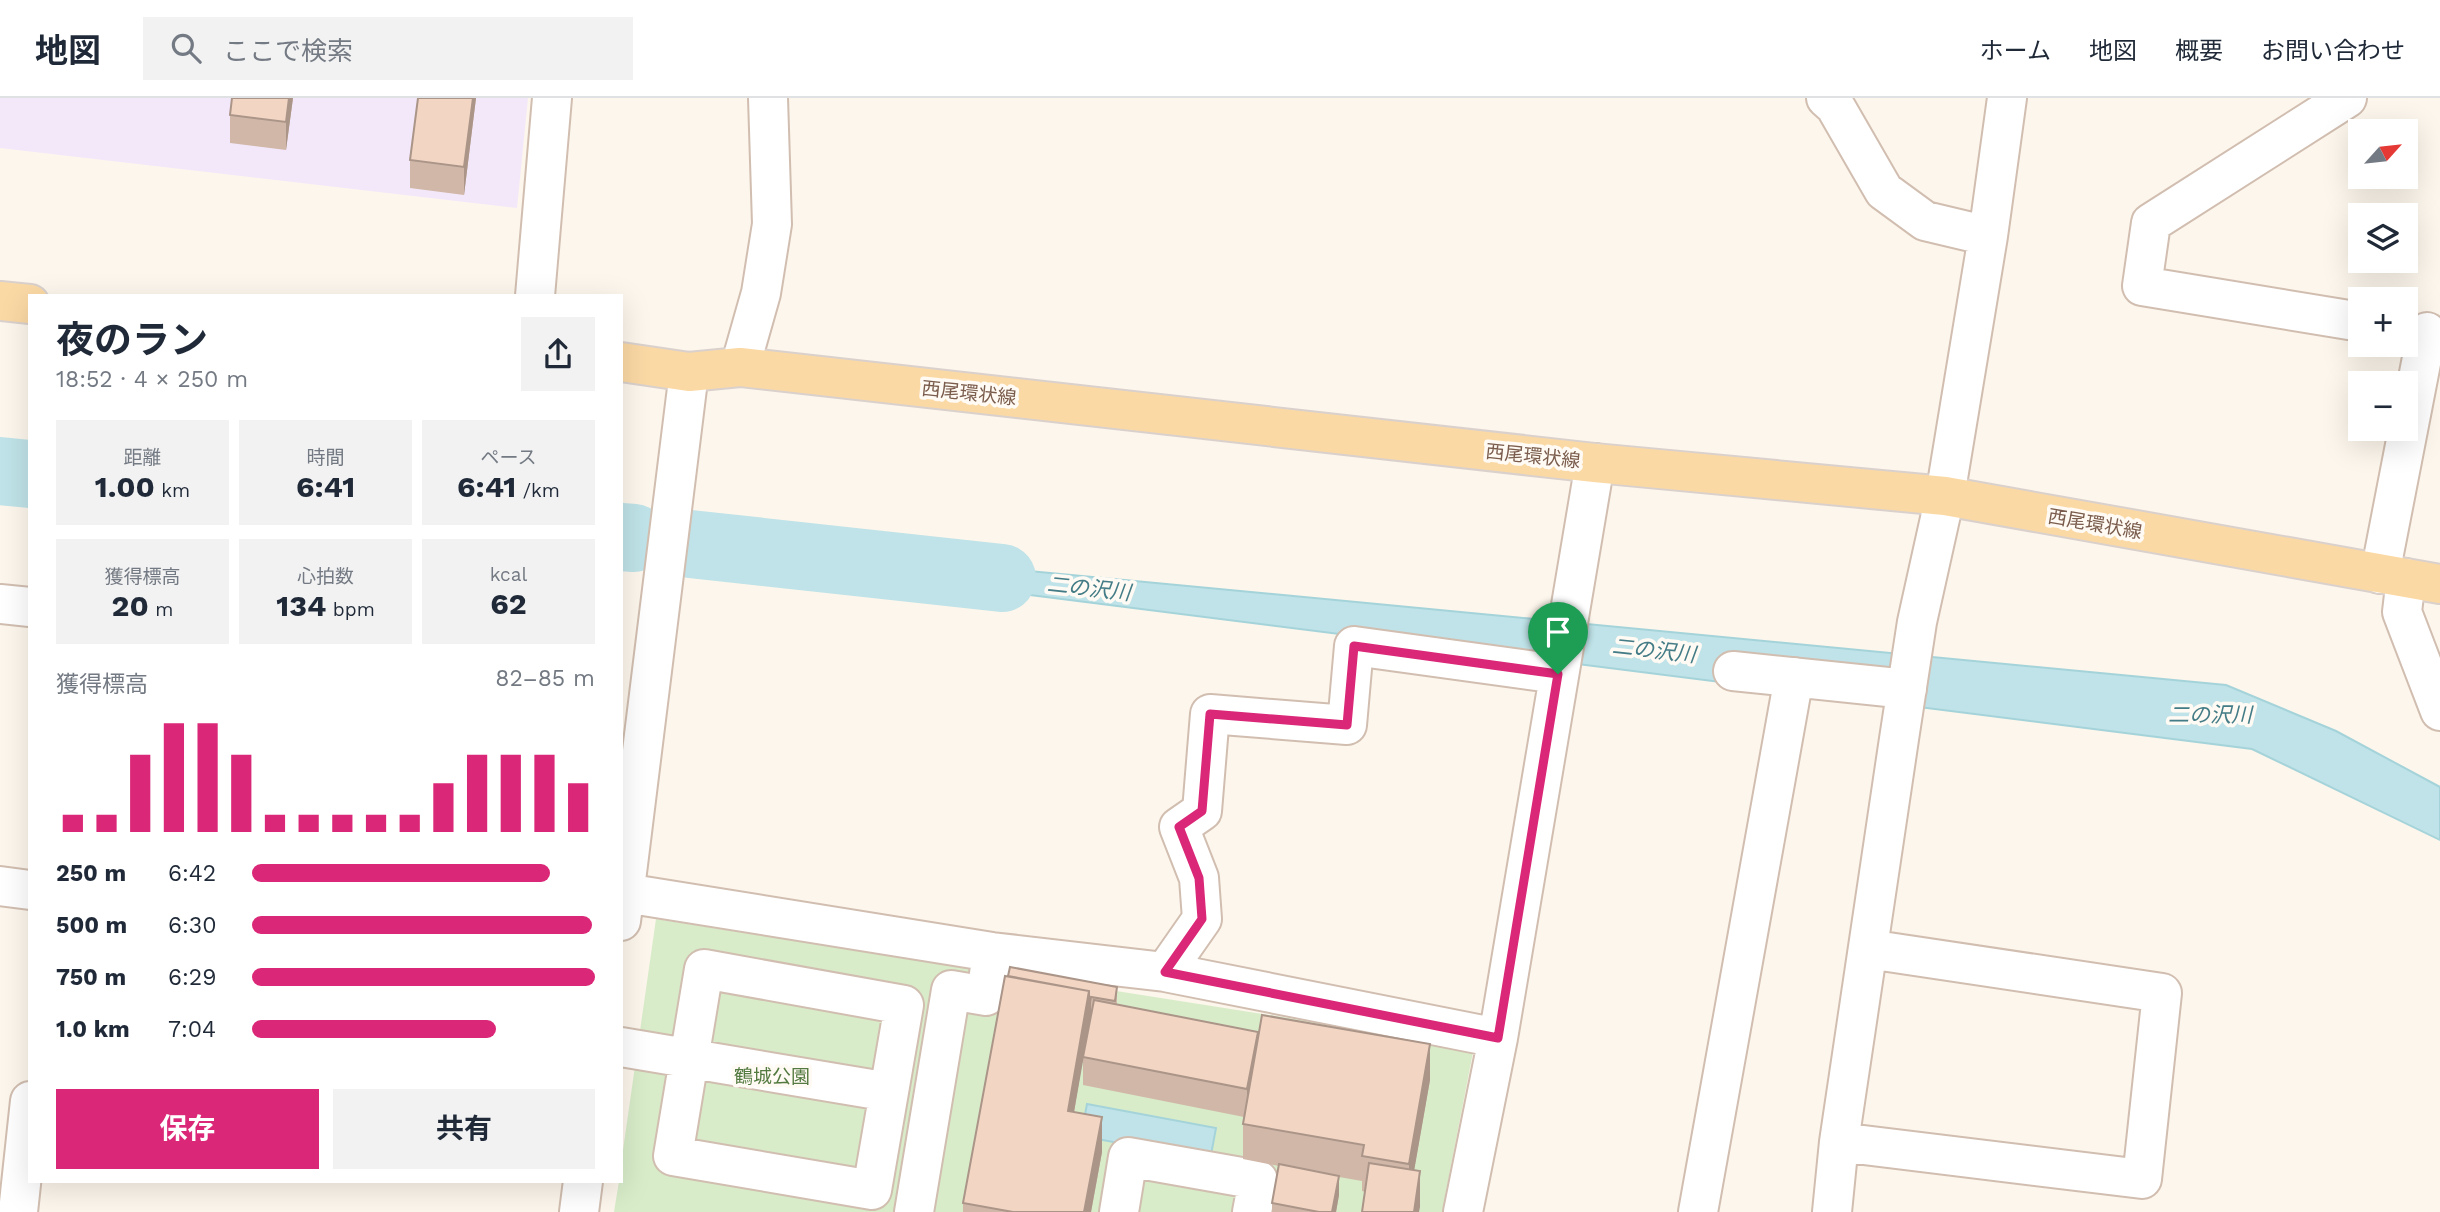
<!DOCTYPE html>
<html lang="ja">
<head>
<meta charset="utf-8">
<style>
  :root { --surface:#fff; --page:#f2f2f3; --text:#1f2937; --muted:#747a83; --line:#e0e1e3; --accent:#db2777 }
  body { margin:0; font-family:"Work Sans","Noto Sans JP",sans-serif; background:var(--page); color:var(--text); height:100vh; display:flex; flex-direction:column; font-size:26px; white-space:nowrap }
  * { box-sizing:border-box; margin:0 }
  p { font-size:23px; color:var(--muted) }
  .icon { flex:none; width:38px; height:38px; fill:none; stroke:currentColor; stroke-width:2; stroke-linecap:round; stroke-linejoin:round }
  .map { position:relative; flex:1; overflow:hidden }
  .panel { position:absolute; left:28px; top:196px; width:595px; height:889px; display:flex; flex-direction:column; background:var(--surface); border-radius:0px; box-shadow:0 7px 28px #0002 }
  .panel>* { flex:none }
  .needle { width:46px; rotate:63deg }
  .fabs { position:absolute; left:2348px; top:21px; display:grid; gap:14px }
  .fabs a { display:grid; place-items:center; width:70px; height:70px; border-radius:0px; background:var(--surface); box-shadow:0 7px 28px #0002; font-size:35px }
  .pin { position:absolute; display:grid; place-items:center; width:60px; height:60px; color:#fff; margin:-72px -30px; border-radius:50% 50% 50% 0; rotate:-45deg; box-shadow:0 0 7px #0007 }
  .pin .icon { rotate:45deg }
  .round { display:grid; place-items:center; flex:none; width:74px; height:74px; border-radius:0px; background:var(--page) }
  .summary { display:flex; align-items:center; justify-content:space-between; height:119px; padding:0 28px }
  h1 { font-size:38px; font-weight:700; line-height:52px }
  .stats { display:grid; grid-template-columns:repeat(3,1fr); gap:10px; height:119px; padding:7px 28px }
  .stats div { display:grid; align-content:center; border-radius:0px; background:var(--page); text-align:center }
  .stats b { font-size:30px; font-weight:700 }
  .stats small { font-size:19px; font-weight:400 }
  .stats p { font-size:19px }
  .chart { height:196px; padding:14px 28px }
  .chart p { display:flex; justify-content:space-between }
  .chart svg { width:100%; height:126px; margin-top:7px; stroke:var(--accent); stroke-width:6 }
  .cta { display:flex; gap:14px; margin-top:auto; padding:14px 28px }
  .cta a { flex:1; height:80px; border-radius:0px; background:var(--accent); color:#fff; font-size:28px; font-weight:700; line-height:80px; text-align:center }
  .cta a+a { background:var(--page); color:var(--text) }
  ul { padding:0 28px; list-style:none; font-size:23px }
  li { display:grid; grid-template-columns:112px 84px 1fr; align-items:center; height:52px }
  li i { height:18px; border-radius:9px; background:var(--accent) }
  header { display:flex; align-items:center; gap:42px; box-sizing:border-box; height:98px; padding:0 35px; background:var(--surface); border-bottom:2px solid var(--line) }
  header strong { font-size:33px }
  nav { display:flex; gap:38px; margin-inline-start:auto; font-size:24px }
  .search { width:490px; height:63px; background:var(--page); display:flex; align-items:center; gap:18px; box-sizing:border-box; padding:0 24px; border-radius:0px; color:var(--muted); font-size:26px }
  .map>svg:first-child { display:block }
  .education { fill:#f3e8fa }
  .green { fill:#d8ecc9 }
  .water { fill:#bfe3e8; stroke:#a5d3da; stroke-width:2 }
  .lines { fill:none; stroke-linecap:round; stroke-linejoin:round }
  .river { stroke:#bfe3e8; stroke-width:68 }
  .minor-casing { stroke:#d1beb0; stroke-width:42 }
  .major-casing { stroke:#dad1cd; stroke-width:42 }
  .minor { stroke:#fff; stroke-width:38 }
  .major { stroke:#fbd9a5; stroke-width:38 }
  .wall { fill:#d1b7a8 }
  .shaded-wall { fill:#aa9588 }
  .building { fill:#f3d5c3; stroke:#aa9588; stroke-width:2 }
  .route-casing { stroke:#fff; stroke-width:14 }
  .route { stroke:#db2777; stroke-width:9 }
  .labels { text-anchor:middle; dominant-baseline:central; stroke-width:7; stroke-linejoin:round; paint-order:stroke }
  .street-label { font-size:19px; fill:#7a5c4d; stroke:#fffaf3 }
  .park-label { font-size:19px; fill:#537a41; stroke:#fffaf3 }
  .water-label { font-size:21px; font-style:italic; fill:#437c86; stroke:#fffaf3 }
</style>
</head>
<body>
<header>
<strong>地図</strong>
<div class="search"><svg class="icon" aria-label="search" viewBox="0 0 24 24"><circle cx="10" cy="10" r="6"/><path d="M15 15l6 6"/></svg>ここで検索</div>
<nav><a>ホーム</a><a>地図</a><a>概要</a><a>お問い合わせ</a></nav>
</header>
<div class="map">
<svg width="2440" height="1114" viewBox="0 0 2440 1114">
  <rect width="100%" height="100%" fill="#fdf6ec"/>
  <path class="education" d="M 0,0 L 528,0 L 517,110 L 0,50 Z"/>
  <path class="green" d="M 656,821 L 1474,949 L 1442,1114 L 614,1114 L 619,1083 L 621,1083 L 621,1066 Z"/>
  <path class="water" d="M 915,462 L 2226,587 L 2336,633 L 2440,689 L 2440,742 L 2252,651 L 903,481 Z
    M 1087,1006 L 1216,1030 L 1210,1062 L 1081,1038 Z"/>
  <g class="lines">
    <path class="river" d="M 0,373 L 30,376
      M 621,439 L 634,440
      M 690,446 L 1002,480"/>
    <defs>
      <path id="minor" d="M 1826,0 L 1835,8 L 1884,93 L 1925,123 L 1988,138
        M 2347,0 L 2151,125 L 2142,188 L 2361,224
        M 535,198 L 552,0
        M 740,269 L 761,195 L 772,126 L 768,0
        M 2380,476 L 2427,234
        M 2406,480 L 2402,514 L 2440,613
        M 0,506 L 30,509
        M 1733,573 L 1907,591
        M 0,788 L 30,792
        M 625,795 L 992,854 L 1165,874 L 1498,940
        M 621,823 L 689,274
        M 1165,874 L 1202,821 L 1199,780 L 1179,729 L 1202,713 L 1210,616 L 1347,627 L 1354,548 L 1558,576
        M 621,949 L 889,994 L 872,1092 L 673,1058 L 704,871 L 904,907 L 889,994
        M 1839,1044 L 2142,1081 L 2162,895 L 1868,851
        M 18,1114 L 30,1003
        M 579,1114 L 583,1083
        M 914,1114 L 951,892 L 986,898 L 992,854
        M 1119,1114 L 1128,1059 L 1258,1082 L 1252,1114
        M 1463,1114 L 1498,940 L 1595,365
        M 1698,1114 L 1794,579
        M 1832,1114 L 1839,1044 L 1899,641 L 1917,524 L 1945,398 L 1988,138 L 2007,0"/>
      <path id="major" d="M 0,203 L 30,206
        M 621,264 L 689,274 L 740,269 L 1595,365 L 1945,398 L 2440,486"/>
    </defs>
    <use href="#minor" class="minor-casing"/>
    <use href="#major" class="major-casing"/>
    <use href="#minor" class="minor"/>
    <use href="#major" class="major"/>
  </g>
  <path class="wall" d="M 232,0 L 293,0 L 286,52 L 230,45 L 230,17 Z
    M 418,0 L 476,0 L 464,97 L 410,90 L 410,62 Z
    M 1005,878 L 1117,889 L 1117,906 L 1430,982 L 1414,1072 L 1420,1109 L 1362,1093 L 1362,1083 L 1339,1079 L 1339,1097 L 1336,1114 L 1272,1114 L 1272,1105 L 1279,1068 L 1243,1061 L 1243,1026 L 1244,1019 L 1083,987 L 1083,959 L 1074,1014 L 1102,1054 L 1091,1114 L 963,1114 L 963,1105 Z"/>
  <path class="shaded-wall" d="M 289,0 L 293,0 L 286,52 L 286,24 Z
    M 473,0 L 476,0 L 464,97 L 464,69 Z
    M 1089,893 L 1091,899 L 1091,918 L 1068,1048 L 1068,1013 Z
    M 1258,934 L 1258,962 L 1247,1019 L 1247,991 Z
    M 1430,946 L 1430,982 L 1409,1102 L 1409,1066 Z
    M 1102,1019 L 1102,1054 L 1091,1114 L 1084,1114 Z
    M 1420,1073 L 1420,1109 L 1419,1114 L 1414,1114 Z
    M 1339,1078 L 1339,1097 L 1336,1114 L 1332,1114 Z"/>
  <path class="building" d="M 232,0 L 289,0 L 286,24 L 230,17 Z
    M 418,0 L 473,0 L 464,69 L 410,62 Z
    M 1010,869 L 1117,889 L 1115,903 L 1091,899 L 1089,909 L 1089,893 L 1008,878 Z
    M 1005,878 L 1089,893 L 1068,1013 L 1102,1019 L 1084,1114 L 1013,1114 L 963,1105 Z
    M 1094,902 L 1258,934 L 1247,991 L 1083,959 Z
    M 1262,917 L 1430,946 L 1409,1066 L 1362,1058 L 1364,1047 L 1243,1026 Z
    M 1369,1065 L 1420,1073 L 1414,1114 L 1362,1114 Z
    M 1279,1066 L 1339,1078 L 1332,1114 L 1319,1114 L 1272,1105 Z"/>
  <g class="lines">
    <defs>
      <path id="route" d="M 1354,548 L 1558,576 L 1498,940 L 1165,874 L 1202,821 L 1199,780 L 1179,729 L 1202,713 L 1210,616 L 1347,627 Z"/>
    </defs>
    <use href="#route" class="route-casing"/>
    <use href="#route" class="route"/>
  </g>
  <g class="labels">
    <g class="street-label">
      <text transform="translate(969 295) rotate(6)">西尾環状線</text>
      <text transform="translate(1533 358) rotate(6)">西尾環状線</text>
      <text transform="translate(2095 426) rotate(10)">西尾環状線</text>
    </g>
    <g class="park-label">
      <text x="772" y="978">鶴城公園</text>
    </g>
    <g class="water-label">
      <text transform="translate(1089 490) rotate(6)">二の沢川</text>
      <text transform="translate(1654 552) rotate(6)">二の沢川</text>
      <text x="2210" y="616">二の沢川</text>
    </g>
  </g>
</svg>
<div class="fabs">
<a><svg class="needle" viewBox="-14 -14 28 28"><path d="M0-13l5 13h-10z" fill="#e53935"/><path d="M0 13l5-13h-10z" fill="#747a83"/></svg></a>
<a><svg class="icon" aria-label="layers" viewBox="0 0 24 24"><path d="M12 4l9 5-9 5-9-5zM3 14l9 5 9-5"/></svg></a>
<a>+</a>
<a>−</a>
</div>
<div class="pin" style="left:1558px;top:576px;background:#1e9e55"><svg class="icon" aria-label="arrive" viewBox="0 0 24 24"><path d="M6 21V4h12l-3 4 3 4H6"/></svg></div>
<section class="panel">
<div class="summary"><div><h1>夜のラン</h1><p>18:52 · 4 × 250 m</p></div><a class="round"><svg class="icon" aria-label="share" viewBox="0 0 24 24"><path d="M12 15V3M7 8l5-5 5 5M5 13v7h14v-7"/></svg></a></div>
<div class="stats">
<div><p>距離</p><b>1.00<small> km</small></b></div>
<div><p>時間</p><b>6:41</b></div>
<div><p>ペース</p><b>6:41<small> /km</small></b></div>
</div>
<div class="stats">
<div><p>獲得標高</p><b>20<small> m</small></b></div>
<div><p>心拍数</p><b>134<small> bpm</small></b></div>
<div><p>kcal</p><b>62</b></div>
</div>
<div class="chart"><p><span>獲得標高</span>82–85 m</p>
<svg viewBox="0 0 160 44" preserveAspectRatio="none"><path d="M5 44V38M15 44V38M25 44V17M35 44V6M45 44V6M55 44V17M65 44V38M75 44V38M85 44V38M95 44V38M105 44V38M115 44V27M125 44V17M135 44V17M145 44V17M155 44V27"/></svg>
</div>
<ul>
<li><b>250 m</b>6:42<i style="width:87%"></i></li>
<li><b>500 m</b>6:30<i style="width:99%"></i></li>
<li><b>750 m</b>6:29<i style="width:100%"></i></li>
<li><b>1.0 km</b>7:04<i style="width:71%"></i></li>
</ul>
<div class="cta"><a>保存</a><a>共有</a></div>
</section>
</div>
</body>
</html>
